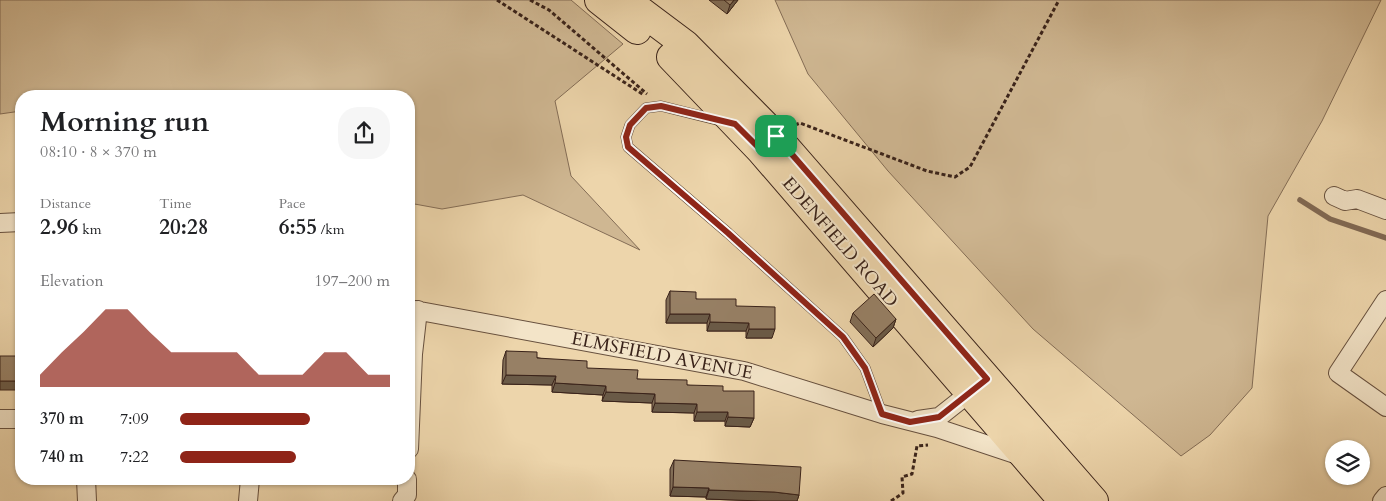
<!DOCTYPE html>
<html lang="en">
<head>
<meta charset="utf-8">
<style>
  :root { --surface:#fff; --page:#f6f6f6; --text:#202124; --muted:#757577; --accent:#8f2418 }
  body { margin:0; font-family:Cardo,serif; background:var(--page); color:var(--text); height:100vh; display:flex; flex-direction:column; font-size:19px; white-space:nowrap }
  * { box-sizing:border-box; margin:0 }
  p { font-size:16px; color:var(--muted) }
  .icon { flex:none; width:28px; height:28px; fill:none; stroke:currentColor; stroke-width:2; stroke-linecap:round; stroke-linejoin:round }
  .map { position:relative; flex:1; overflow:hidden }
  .details { position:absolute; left:15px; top:90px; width:400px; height:395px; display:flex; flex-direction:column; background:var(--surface); border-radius:20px; box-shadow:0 1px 4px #0004 }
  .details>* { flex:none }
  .controls { position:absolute; left:1325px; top:440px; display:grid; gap:10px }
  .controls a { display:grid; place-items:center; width:45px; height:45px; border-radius:50%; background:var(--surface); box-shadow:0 1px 4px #0004; font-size:25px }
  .pin { position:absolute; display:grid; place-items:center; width:42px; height:42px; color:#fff; margin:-21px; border-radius:10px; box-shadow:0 2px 8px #0006 }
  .round { display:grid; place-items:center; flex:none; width:52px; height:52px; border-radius:20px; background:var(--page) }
  .headline { display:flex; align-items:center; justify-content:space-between; height:85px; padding:0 25px }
  h1 { font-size:28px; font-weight:700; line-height:38px }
  .stats { display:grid; grid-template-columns:repeat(3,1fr); gap:8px; height:85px; padding:5px 25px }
  .stats div { display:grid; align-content:center }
  .stats b { font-size:21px; font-weight:700 }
  .stats small { font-size:14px; font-weight:400 }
  .stats p { font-size:14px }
  .chart { height:140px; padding:10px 25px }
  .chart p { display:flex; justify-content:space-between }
  .chart svg { width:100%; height:90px; margin-top:5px; fill:var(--accent); opacity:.7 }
  ul { padding:0 25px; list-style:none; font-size:16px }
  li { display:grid; grid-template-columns:80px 60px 1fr; align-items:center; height:38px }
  li i { height:12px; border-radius:6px; background:var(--accent) }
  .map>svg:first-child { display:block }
  .green { fill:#cfb792; stroke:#846d56 }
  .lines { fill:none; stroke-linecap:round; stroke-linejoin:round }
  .stream { stroke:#816954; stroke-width:5.5 }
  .service-casing { stroke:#67503e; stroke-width:11 }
  .minor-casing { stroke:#67503e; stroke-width:20 }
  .primary-casing { stroke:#3a231a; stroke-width:30 }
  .path { stroke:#3a231a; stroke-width:3; stroke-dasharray:4 2.5; stroke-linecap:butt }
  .service { stroke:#f3e4c8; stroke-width:9 }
  .minor { stroke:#f3e4c8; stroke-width:18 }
  .primary { stroke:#edd5ab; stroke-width:28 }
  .wall { fill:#826e57; stroke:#3a231a }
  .shaded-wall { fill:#6a5a47; stroke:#3a231a }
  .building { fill:#978065; stroke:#3a231a }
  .route-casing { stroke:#fff; stroke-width:10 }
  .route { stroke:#8f2418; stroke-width:6 }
  .labels { text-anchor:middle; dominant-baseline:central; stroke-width:4; stroke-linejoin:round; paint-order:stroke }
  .street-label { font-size:18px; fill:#3a231a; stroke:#f3e4c8 }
</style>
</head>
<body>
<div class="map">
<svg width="1386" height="501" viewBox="0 0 1386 501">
  <rect width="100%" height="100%" fill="#edd5ab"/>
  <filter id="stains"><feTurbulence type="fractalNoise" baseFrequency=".004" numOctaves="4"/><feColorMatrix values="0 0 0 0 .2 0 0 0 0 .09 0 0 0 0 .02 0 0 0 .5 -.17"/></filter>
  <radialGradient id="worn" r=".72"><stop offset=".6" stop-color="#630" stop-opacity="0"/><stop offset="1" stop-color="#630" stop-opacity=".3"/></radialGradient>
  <path class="green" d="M 0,0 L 571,0 L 623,44 L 555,101 L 571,176 L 640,250 L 523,195 L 442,209 L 409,203 L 409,96 L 21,96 L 21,111 L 0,114 Z
    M 775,0 L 1381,0 L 1322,121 L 1268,216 L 1252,388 L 1210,435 L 1181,456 L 1033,329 L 888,171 L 808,74 Z"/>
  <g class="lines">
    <path class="stream" d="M 1300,200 L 1330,219 L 1386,238"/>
    <defs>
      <path id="service" d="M 721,121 L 661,106 L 646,108 L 630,125 L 626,137 L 628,147 L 728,233 L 843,337 L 865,368 L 882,414"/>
      <path id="minor" d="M 1334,196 L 1345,201 L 1357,199 L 1386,210
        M 0,223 L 21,222
        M 1386,300 L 1338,373 L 1386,407
        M 409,309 L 744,371 L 882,414 L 937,428 L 1021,456
        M 0,419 L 21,419
        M 918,420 L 939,417 L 977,387
        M 409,449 L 413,354 L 418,310
        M 86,479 L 87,501
        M 248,501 L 250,479
        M 402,501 L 407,495 L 407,479
        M 1382,501 L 1386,496"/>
      <path id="primary" d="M 599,0 L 637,30
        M 626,0 L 686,45 L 776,136 L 1094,501
        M 671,57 L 761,151 L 1063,501"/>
    </defs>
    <use href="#service" class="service-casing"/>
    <use href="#minor" class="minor-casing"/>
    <use href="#primary" class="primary-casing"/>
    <path class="path" d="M 497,0 L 644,95
      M 530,0 L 549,10 L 647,94
      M 795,125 L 800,123 L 927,171 L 955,177 L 970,167 L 1059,0
      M 891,501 L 903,493 L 902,477 L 912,474 L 917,446 L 928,445"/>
    <use href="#service" class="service"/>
    <use href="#minor" class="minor"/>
    <use href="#primary" class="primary"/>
  </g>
  <path class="wall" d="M 709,0 L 738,0 L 727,14 Z
    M 670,291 L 696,299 L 736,306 L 772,338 L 746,338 L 746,331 L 707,331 L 707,323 L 666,323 L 666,300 Z
    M 853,313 L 896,319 L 893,328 L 873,347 L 850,322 Z
    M 506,351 L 637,379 L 687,385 L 723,391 L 754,418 L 750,427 L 725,426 L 725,421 L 694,421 L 694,413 L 652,412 L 652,403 L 602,401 L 603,395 L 552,392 L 552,385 L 502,384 L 503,360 Z
    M 674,460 L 799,495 L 797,501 L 761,501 L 706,499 L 706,497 L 670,496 L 670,469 Z"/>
  <path class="shaded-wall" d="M 734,0 L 738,0 L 727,14 L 730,5 Z
    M 670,314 L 710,314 L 707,323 L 666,323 Z
    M 896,319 L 893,328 L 873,347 L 876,338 Z
    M 710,322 L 749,323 L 746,331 L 707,331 Z
    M 749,329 L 775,329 L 772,338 L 746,338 Z
    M 506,375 L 556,376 L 552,385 L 502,384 Z
    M 0,381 L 21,381 L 21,390 L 0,390 Z
    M 555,383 L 606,386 L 603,395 L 552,392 Z
    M 606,392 L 655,394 L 652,403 L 602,401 Z
    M 655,403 L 697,404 L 694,413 L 652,412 Z
    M 697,412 L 728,412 L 725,421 L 694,421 Z
    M 728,417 L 754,418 L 750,427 L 725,426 Z
    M 673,487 L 709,488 L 706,497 L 670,496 Z
    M 709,490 L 774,492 L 799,495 L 797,501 L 761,501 L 706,499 Z"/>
  <path class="building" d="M 724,0 L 734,0 L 730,5 Z
    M 670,291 L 696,292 L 696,299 L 736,299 L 736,306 L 775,307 L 775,329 L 749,329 L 749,323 L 710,322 L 710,314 L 670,314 Z
    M 874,294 L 896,319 L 876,338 L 853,313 Z
    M 506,351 L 537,352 L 537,358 L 587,361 L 587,368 L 638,370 L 637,379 L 687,380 L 687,385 L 723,386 L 723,391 L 754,391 L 754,418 L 728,417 L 728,412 L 697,412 L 697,404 L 655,403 L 655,394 L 606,392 L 606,386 L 555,383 L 556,376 L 506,375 Z
    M 0,356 L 21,356 L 21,381 L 0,381 Z
    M 674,460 L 801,467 L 799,495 L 774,492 L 709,490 L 709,488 L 673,487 Z"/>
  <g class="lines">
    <defs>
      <path id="route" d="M 661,106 L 735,124 L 761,150 L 776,136 L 987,379 L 939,417 L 910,422 L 882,414 L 865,368 L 843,337 L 728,233 L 628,147 L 626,137 L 630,125 L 646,108 Z"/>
    </defs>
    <use href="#route" class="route-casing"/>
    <use href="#route" class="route"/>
  </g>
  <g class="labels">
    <g class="street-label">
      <text transform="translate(840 242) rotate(49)">EDENFIELD ROAD</text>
      <text transform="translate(662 356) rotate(11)">ELMSFIELD AVENUE</text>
    </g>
  </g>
  <rect width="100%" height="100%" filter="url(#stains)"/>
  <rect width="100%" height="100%" fill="url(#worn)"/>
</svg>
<div class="controls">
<a><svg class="icon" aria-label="layers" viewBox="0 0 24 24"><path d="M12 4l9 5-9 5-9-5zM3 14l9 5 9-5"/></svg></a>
</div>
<div class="pin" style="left:776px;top:136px;background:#1e9e55"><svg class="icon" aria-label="arrive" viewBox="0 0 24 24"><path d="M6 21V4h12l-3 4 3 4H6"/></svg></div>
<section class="details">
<div class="headline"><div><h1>Morning run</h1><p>08:10 · 8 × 370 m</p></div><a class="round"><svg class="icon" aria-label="share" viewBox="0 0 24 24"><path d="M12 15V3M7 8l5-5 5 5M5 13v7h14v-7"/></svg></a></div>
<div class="stats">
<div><p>Distance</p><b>2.96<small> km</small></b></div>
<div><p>Time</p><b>20:28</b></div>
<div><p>Pace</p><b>6:55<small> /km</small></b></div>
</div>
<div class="chart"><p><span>Elevation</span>197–200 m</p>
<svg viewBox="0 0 160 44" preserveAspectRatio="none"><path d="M0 44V38L10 27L20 17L30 6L40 6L50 17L60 27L70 27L80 27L90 27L100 38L110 38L120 38L130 27L140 27L150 38L160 38V44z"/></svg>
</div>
<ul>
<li><b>370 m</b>7:09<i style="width:62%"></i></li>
<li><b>740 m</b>7:22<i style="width:55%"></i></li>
</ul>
</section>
</div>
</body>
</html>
